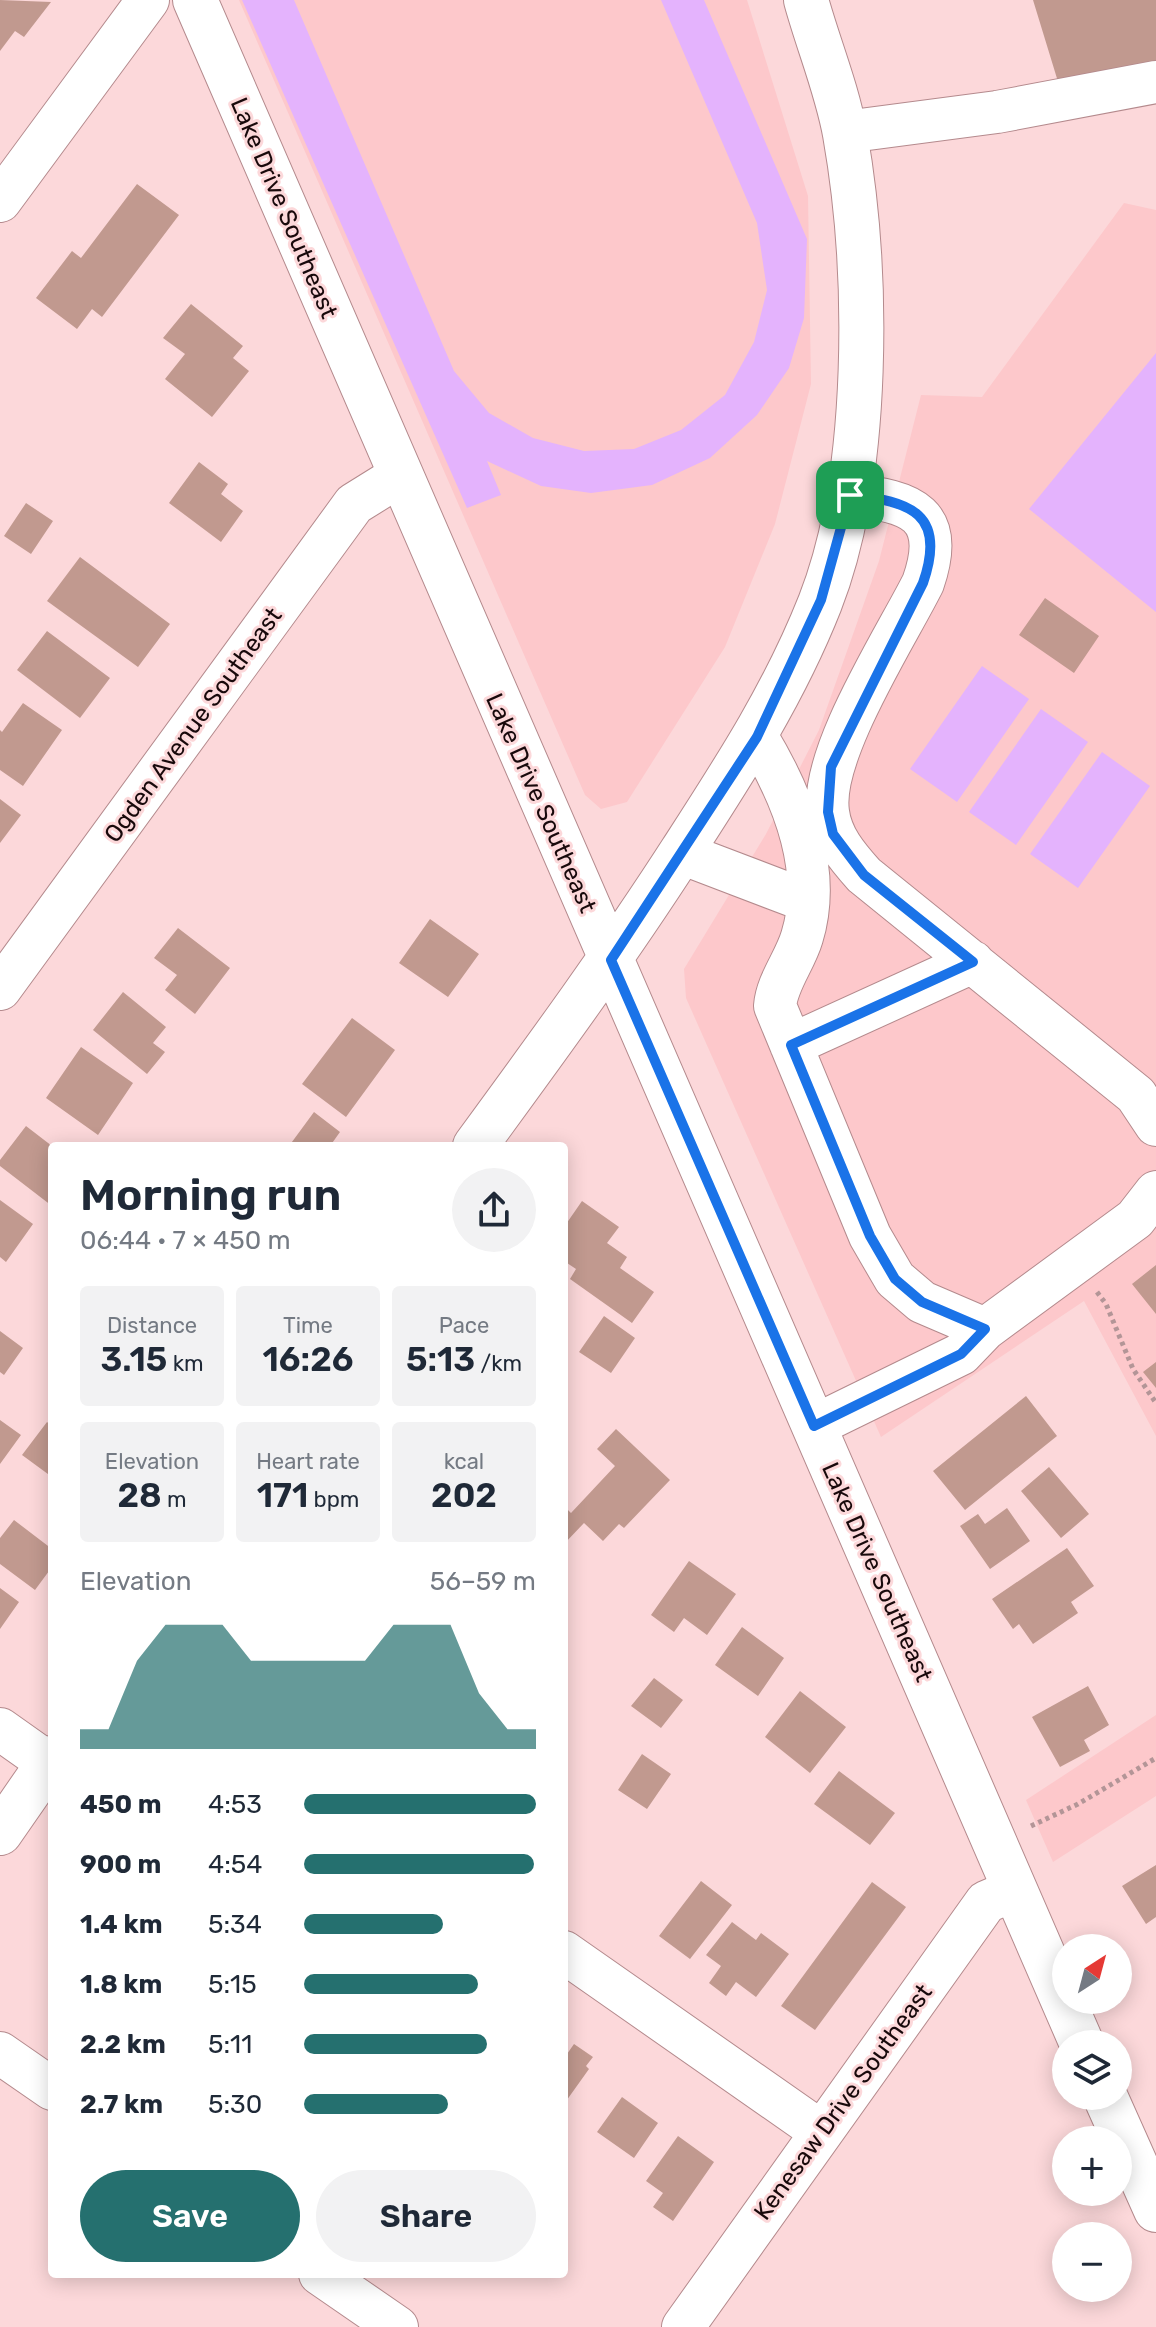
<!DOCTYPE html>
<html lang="en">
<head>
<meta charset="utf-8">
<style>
  :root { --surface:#fff; --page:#f2f2f3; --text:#1f2937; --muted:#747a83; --accent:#25706f }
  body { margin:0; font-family:Rubik,sans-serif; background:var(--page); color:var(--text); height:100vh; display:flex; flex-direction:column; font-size:30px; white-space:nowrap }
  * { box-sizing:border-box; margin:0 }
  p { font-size:26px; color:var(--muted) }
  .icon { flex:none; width:44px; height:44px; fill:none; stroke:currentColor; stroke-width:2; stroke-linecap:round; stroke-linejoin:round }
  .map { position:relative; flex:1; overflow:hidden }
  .panel { position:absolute; left:48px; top:1142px; width:520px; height:1136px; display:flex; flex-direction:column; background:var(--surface); border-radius:8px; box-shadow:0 4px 20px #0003 }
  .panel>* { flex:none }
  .needle { width:52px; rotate:36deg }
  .tools { position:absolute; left:1052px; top:1934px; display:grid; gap:16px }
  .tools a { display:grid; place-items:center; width:80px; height:80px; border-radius:50%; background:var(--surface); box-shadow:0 4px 20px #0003; font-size:40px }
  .pin { position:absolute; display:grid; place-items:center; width:68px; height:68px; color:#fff; margin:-34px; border-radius:16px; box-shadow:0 4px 12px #0006 }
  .round { display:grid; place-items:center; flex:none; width:84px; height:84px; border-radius:42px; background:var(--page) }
  .summary { display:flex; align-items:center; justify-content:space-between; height:136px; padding:0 32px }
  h1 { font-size:44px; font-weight:600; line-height:60px }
  .metrics { display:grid; grid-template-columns:repeat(3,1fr); gap:12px; height:136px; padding:8px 32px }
  .metrics div { display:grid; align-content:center; border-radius:8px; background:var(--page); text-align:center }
  .metrics b { font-size:34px; font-weight:600 }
  .metrics small { font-size:22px; font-weight:400 }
  .metrics p { font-size:22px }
  .chart { height:224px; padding:16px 32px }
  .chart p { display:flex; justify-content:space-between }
  .chart svg { width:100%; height:144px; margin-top:8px; fill:var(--accent); opacity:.7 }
  .action { display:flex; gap:16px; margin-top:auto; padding:16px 32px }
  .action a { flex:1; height:92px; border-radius:48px; background:var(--accent); color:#fff; font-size:32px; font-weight:600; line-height:92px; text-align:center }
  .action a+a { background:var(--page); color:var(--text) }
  ul { padding:0 32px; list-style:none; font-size:26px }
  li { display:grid; grid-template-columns:128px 96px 1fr; align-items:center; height:60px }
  li i { height:20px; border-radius:10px; background:var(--accent) }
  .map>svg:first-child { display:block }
  .built { fill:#fdc8cb }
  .green { fill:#e4b3fd }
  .building { fill:#c1998f }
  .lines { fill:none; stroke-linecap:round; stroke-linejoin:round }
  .minor-casing { stroke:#b48a8d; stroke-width:44 }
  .major-casing { stroke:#b48a8d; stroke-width:46 }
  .path { stroke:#b39597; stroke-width:5; stroke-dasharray:4 4; stroke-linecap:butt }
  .minor { stroke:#fff; stroke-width:42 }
  .major { stroke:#fff; stroke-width:44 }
  .route-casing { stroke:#fff; stroke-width:16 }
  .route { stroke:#1a73e8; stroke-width:10 }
  .labels { text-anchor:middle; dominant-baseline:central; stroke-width:6; stroke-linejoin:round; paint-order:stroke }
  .street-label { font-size:24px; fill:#18090b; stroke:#fcd8da }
</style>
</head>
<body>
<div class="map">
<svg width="1156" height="2327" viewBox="0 0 1156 2327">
  <rect width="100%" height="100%" fill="#fcd8da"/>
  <path class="built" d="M 239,0 L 747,0 L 808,196 L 811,384 L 775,524 L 725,647 L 627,802 L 601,809 L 585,795 Z
    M 1124,203 L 1156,210 L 1156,1436 L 1084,1301 L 881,1437 L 686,998 L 684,969 L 766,834 L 819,730 L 879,561 L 921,395 L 982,397 Z
    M 1156,1715 L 1156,1796 L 1053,1862 L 1026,1800 Z"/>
  <path class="green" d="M 242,0 L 294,0 L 454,371 L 489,413 L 533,438 L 584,451 L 634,449 L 681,430 L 725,395 L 754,342 L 767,290 L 757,223 L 661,0 L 704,0 L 807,239 L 804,318 L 789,368 L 757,415 L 710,458 L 652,485 L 591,493 L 541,486 L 487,461 L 501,495 L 467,508 Z
    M 1156,353 L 1156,612 L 1029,509 Z
    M 982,666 L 1029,699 L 957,802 L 910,769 Z
    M 1041,709 L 1088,742 L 1016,845 L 969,812 Z
    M 1102,752 L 1150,786 L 1078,888 L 1030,854 Z"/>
  <path class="building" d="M 0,0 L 51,2 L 24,37 L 15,31 L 0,51 Z
    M 1033,0 L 1156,0 L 1156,62 L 1059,85 Z
    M 137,184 L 179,215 L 102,317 L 92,309 L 77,329 L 36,298 L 72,251 L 81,258 Z
    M 191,304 L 243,346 L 233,358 L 249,371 L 212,417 L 165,379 L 185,354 L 163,338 Z
    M 199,462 L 228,484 L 221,494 L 243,511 L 221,542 L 169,503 Z
    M 26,503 L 53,521 L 31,554 L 4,536 Z
    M 80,557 L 170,624 L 138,667 L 47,601 Z
    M 1045,598 L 1099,636 L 1074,673 L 1019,635 Z
    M 47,631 L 110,678 L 80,718 L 17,670 Z
    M 23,703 L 62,730 L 23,786 L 0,770 L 0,730 L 2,732 Z
    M 0,799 L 21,815 L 0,843 Z
    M 430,919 L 479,954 L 448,997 L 399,963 Z
    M 178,928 L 230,968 L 195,1014 L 165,990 L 177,975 L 154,958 Z
    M 123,992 L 166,1027 L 153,1043 L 165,1052 L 147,1074 L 93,1030 Z
    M 352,1018 L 395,1050 L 346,1117 L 302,1084 Z
    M 81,1047 L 133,1083 L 98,1135 L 46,1098 Z
    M 314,1112 L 340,1132 L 330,1146 L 289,1146 Z
    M 26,1126 L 52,1146 L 52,1206 L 0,1166 L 0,1160 Z
    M 0,1200 L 33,1224 L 6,1262 L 0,1257 Z
    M 582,1201 L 619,1227 L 607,1243 L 627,1257 L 620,1268 L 654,1292 L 632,1323 L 570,1279 L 576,1269 L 564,1261 L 564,1227 Z
    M 1156,1265 L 1156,1314 L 1132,1284 Z
    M 604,1316 L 635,1338 L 611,1373 L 579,1352 Z
    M 0,1331 L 23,1348 L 4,1375 L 0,1372 Z
    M 1156,1362 L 1156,1388 L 1143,1372 Z
    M 1026,1396 L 1057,1436 L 965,1510 L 933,1471 Z
    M 0,1420 L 21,1435 L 0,1464 Z
    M 47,1422 L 52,1426 L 52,1477 L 22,1455 Z
    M 616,1429 L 670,1480 L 624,1528 L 619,1524 L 603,1541 L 584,1523 L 564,1544 L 564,1506 L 571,1513 L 615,1466 L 597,1449 Z
    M 1049,1467 L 1089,1514 L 1061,1538 L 1021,1491 Z
    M 1007,1508 L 1030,1541 L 990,1569 L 960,1526 L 978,1514 L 985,1524 Z
    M 14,1520 L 52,1549 L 52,1567 L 35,1590 L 0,1564 L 0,1538 Z
    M 1067,1548 L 1094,1586 L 1071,1602 L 1078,1613 L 1033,1644 L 1019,1624 L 1013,1629 L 992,1599 Z
    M 689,1561 L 736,1594 L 707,1635 L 684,1618 L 674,1632 L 651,1615 Z
    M 0,1588 L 19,1602 L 0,1629 Z
    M 742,1627 L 784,1658 L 758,1696 L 715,1665 Z
    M 654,1678 L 683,1700 L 661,1728 L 631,1706 Z
    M 1088,1686 L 1109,1725 L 1084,1740 L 1090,1751 L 1060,1767 L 1032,1717 Z
    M 800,1691 L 846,1727 L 810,1773 L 765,1737 Z
    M 642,1754 L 671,1774 L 647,1809 L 618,1790 Z
    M 839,1771 L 895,1813 L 870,1845 L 814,1804 Z
    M 1156,1865 L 1156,1917 L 1146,1924 L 1122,1886 Z
    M 701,1881 L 732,1905 L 690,1959 L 659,1936 Z
    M 872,1882 L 906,1907 L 815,2030 L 781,2006 Z
    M 732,1922 L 756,1940 L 761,1933 L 789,1954 L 756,1997 L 736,1982 L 726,1996 L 709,1983 L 721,1966 L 706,1955 Z
    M 574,2044 L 593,2057 L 586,2066 L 589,2069 L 564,2104 L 564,2051 L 567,2054 Z
    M 622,2097 L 658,2123 L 634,2158 L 597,2132 Z
    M 678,2136 L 714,2162 L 673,2221 L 653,2207 L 663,2193 L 646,2181 Z"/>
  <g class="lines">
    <defs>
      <path id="minor" d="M 845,132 L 997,112 L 1156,82
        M 0,201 L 148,0
        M 850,495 C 912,501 947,514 923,583 C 896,637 820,754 828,812 C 831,837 847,856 864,875 L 1136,1095 L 1156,1125
        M 757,737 C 792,795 823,869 802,937 C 795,961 777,982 775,1006 L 870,1236 L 895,1279 L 922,1302 L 985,1329
        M 681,853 L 807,901
        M 0,989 L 354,504 L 399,476
        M 791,1045 L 973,962
        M 814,1426 L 961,1354 L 985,1329 L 1135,1219 L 1156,1192
        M 0,1729 L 48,1763
        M 564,1952 L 820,2131
        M 0,2053 L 52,2089
        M 320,2274 L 397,2327
        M 683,2327 L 986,1902 L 1014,1890"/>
      <path id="major" d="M 195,0 L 1082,2044
        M 475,1146 C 546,1049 617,952 682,851 C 735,769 784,694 820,603 C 871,473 869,270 845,134 C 837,89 818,44 806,0
        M 0,1833 L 52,1758
        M 1105,2096 L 1156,2210"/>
    </defs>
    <use href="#minor" class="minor-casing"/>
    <use href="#major" class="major-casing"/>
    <path class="path" d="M 1097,1292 L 1106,1304 L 1133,1369 L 1156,1403
      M 1031,1826 L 1078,1804 L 1156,1758"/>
    <use href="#minor" class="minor"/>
    <use href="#major" class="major"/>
  </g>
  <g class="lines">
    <defs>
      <path id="route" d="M 850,495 C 911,501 947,514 923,583 L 831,767 L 828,812 L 833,834 L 864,875 L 973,962 L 791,1045 L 870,1236 L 895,1279 L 922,1302 L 985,1329 L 961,1354 L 814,1426 L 611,960 L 757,737 L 821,600 Z"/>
    </defs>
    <use href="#route" class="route-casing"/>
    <use href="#route" class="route"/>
  </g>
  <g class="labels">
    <g class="street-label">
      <text transform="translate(284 208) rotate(67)">Lake Drive Southeast</text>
      <text transform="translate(193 725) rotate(-54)">Ogden Avenue Southeast</text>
      <text transform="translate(541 803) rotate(66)">Lake Drive Southeast</text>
      <text transform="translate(877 1572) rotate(66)">Lake Drive Southeast</text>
      <text transform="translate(843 2102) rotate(-54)">Kenesaw Drive Southeast</text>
    </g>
  </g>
</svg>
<div class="tools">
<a><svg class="needle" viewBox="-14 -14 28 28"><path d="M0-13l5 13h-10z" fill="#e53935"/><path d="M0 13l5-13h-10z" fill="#747a83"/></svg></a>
<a><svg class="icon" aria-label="layers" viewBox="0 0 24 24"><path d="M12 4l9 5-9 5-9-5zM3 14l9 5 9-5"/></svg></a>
<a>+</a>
<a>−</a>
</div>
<div class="pin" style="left:850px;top:495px;background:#1e9e55"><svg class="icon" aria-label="arrive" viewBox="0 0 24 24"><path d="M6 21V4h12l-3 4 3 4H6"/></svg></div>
<section class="panel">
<div class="summary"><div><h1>Morning run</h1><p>06:44 · 7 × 450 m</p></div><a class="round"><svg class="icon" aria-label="share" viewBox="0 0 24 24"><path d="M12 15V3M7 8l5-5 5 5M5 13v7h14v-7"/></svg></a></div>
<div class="metrics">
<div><p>Distance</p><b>3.15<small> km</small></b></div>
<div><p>Time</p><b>16:26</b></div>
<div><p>Pace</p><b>5:13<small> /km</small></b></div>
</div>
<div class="metrics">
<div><p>Elevation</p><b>28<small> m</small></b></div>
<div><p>Heart rate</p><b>171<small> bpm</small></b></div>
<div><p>kcal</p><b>202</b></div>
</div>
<div class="chart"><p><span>Elevation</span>56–59 m</p>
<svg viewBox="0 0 160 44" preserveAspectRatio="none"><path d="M0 44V38L10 38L20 17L30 6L40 6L50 6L60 17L70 17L80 17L90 17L100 17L110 6L120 6L130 6L140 27L150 38L160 38V44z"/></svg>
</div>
<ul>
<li><b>450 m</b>4:53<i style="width:100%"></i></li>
<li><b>900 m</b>4:54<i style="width:99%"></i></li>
<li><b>1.4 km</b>5:34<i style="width:60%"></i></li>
<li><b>1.8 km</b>5:15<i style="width:75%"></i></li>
<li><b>2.2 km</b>5:11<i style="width:79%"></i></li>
<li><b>2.7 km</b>5:30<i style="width:62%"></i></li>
</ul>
<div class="action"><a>Save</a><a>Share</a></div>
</section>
</div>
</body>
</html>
